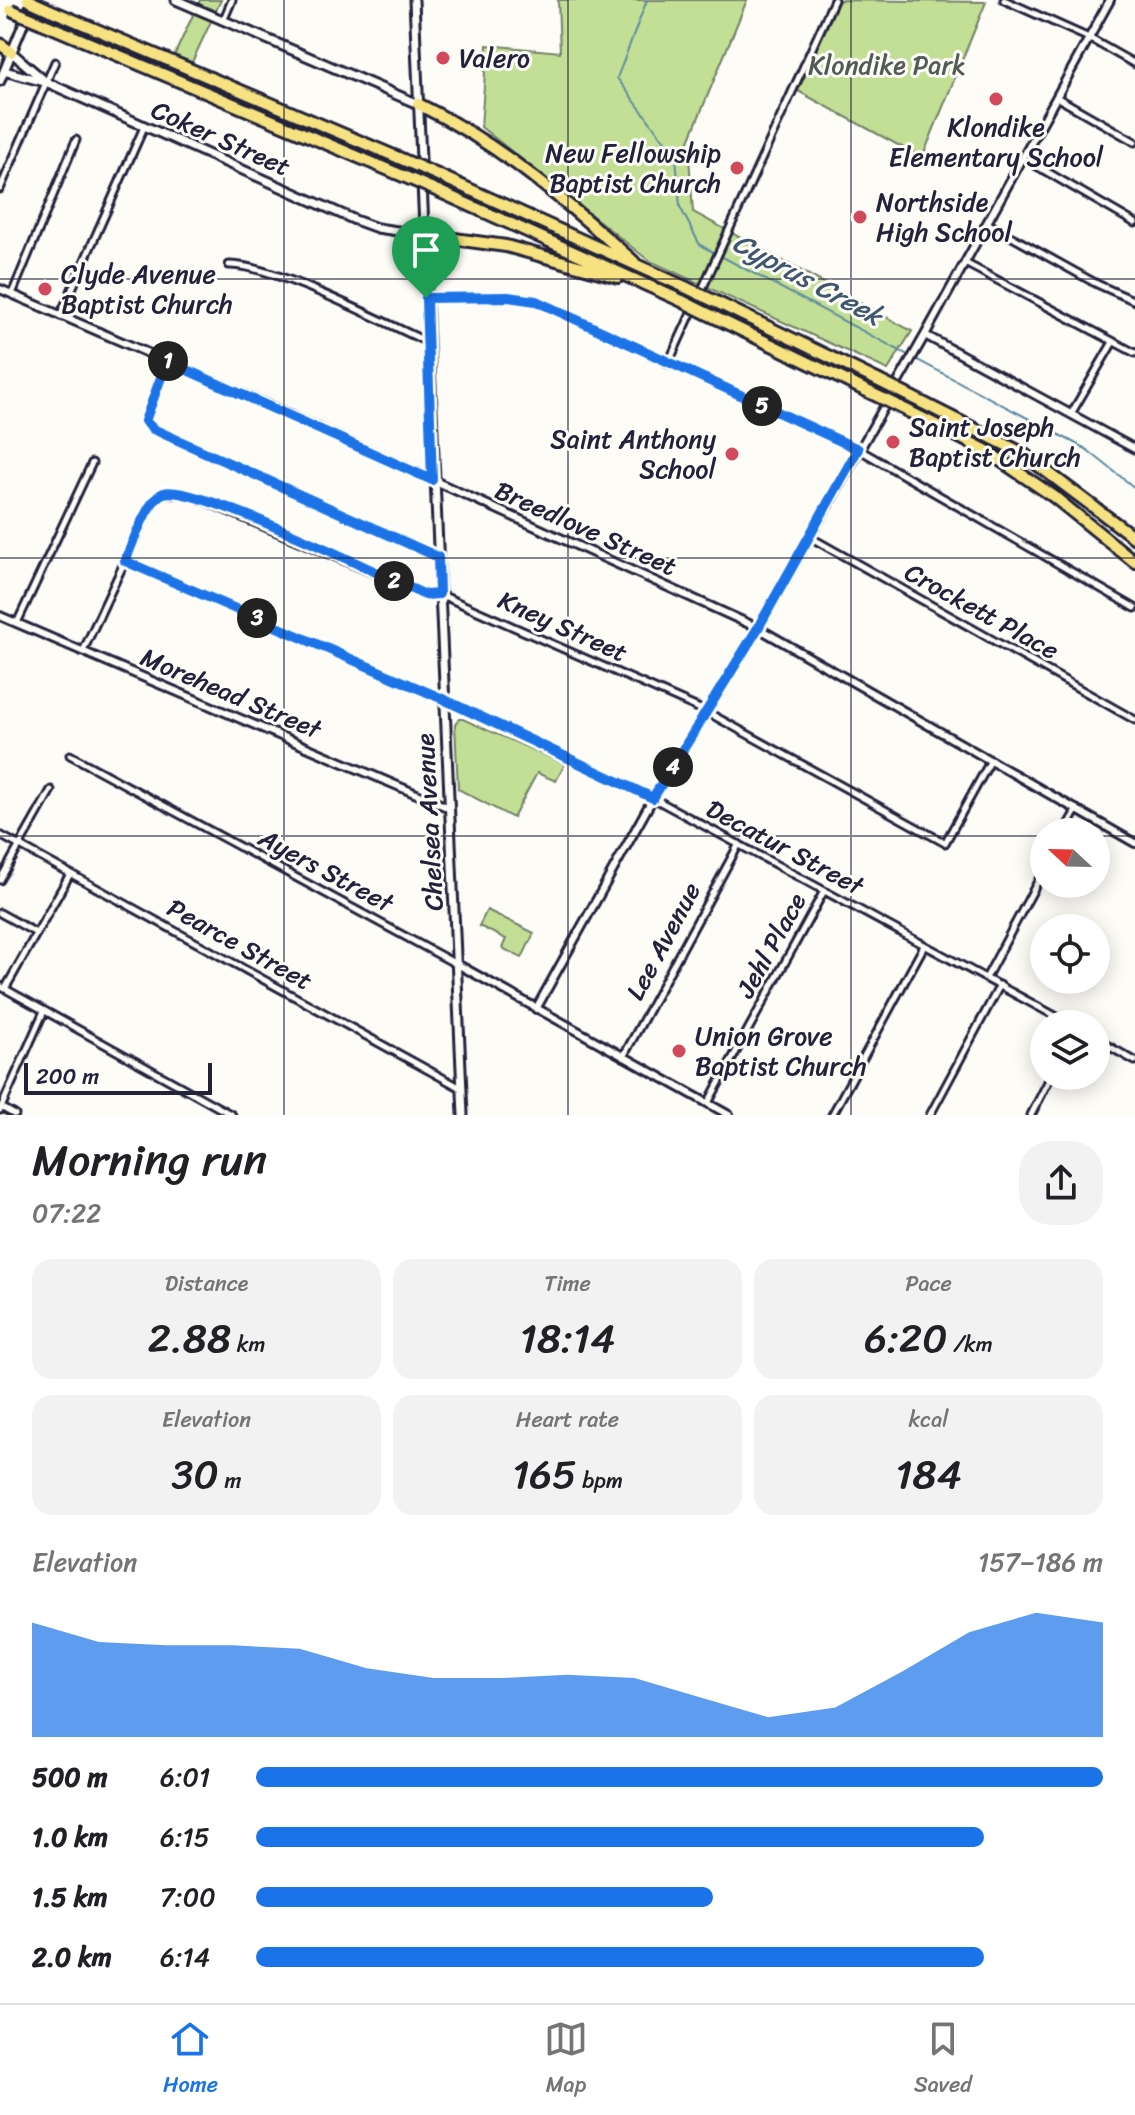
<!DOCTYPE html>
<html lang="en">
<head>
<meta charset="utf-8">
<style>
  :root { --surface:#fff; --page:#f2f2f2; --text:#202124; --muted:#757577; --line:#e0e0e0; --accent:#1a73e8 }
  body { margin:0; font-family:Sriracha,sans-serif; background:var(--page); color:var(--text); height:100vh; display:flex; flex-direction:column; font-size:30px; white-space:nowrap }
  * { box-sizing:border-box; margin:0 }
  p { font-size:26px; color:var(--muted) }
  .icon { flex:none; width:44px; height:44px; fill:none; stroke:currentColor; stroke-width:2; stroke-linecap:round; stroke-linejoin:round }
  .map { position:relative; height:1115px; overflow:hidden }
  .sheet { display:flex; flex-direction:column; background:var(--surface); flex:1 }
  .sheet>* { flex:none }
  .needle { width:52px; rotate:292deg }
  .tools { position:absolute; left:1030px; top:818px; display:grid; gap:16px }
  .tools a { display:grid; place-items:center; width:80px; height:80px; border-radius:50%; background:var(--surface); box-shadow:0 4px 20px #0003; font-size:40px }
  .scale { position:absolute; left:24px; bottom:20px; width:188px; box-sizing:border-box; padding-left:8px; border:4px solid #22223b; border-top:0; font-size:22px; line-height:28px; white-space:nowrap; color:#22223b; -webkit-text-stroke:6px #fdfcf7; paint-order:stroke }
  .pin { position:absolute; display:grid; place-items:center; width:68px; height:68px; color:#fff; margin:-82px -34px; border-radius:50% 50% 50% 0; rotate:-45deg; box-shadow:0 0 8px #0007 }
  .pin .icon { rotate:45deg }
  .km { position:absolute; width:40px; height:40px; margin:-20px; border-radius:50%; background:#222; color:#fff; font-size:22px; line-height:40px; text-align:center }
  .round { display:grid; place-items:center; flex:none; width:84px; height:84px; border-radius:32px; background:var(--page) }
  .overview { display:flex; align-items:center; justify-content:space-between; height:136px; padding:0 32px }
  h1 { font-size:44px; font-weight:600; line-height:60px }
  .figures { display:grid; grid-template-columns:repeat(3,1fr); gap:12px; height:136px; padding:8px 32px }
  .figures div { display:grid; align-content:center; border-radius:20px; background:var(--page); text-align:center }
  .figures b { font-size:40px; font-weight:600 }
  .figures small { font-size:22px; font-weight:400 }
  .figures p { font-size:22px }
  .chart { height:224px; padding:16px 32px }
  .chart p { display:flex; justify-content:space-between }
  .chart svg { width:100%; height:144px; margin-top:8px; fill:var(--accent); opacity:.7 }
  ul { padding:0 32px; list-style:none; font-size:26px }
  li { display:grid; grid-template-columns:128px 96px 1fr; align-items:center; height:60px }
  li i { height:20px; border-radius:10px; background:var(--accent) }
  .menu { display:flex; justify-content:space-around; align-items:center; height:112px; border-top:2px solid var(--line); background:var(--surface); font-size:22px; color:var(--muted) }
  .menu a { display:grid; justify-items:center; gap:4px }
  .menu .on { color:var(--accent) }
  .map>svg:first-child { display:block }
  .green { fill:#c3df96; stroke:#728068; stroke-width:2 }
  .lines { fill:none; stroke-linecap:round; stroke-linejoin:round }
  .stream { stroke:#5d8aa0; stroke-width:2 }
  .minor-casing { stroke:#22223b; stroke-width:11 }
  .tertiary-casing { stroke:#22223b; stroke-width:12 }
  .secondary-casing { stroke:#22223b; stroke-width:13 }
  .motorway-casing { stroke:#22223b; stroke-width:16 }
  .minor { stroke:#fdfcf7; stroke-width:5 }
  .tertiary { stroke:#fdfcf7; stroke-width:6 }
  .secondary { stroke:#fdfcf7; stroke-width:7 }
  .motorway { stroke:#f7e281; stroke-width:10 }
  .motorway-bridge-casing { stroke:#22223b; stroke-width:16; stroke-linecap:butt }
  .motorway-bridge { stroke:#f7e281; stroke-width:10 }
  .route-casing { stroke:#fff; stroke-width:16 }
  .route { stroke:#1a73e8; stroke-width:10 }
  .grid { fill:none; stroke:#22223b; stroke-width:2; stroke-opacity:0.55 }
  .poi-dot { fill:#d1495b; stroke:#fdfcf7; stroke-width:3 }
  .labels { text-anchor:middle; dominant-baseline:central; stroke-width:6; stroke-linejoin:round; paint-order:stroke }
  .poi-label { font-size:26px; fill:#22223b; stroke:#fdfcf7; text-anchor:start }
  .park-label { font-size:26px; fill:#525b56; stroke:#fdfcf7 }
  .street-label { font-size:26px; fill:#22223b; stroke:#fdfcf7 }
  .water-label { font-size:28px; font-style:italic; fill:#40566e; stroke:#fdfcf7 }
</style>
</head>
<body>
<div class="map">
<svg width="1135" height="1115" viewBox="0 0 1135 1115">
  <rect width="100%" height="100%" fill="#fdfcf7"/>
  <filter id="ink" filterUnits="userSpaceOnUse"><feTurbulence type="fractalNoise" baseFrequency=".0125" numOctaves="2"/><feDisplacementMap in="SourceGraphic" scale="16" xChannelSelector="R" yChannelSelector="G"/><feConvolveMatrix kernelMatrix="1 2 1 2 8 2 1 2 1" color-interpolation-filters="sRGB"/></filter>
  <g filter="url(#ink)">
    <path class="green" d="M 200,0 L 221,0 L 192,62 L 174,56 Z
      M 558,0 L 747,0 L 688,143 L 693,212 L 912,331 L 888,370 L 648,260 L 481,127 L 487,45 L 560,52 Z
      M 839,0 L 986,2 L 922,158 L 798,91 Z
      M 459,719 L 463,719 L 565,764 L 556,781 L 537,773 L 513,818 L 458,789 L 455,724 Z
      M 487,910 L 534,933 L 522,958 L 502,948 L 506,939 L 479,926 Z"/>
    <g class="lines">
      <path class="stream" d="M 647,0 L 617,78 L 676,156 L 680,207 L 700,245 L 1086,449 L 1135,488"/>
      <defs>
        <path id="minor" d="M 1004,0 L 1089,38 L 1135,64
          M 223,21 L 232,0
          M 1058,98 L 1135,142
          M 1023,158 L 1135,223
          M 0,189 L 55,62
          M 987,223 L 1097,284 L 1135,301
          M 965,263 L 1135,353
          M 229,265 C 272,264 383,322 427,342
          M 12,294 L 76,140
          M 427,298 L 508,297 L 536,301 L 858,449 L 1135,608
          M 60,316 L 144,127
          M 167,361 L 145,421 L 153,429 L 438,557
          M 668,364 L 834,0
          M 1071,414 L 1113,342
          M 808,536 L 1135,720
          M 125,561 L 443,699 L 653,798 L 1070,1024
          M 17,623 L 92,463
          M 83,651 L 152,503 L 161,493 L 190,495 L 425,595 L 439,594 L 707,712 L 945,843 L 991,760
          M 70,755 L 456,964
          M 1064,832 L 1077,809
          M 0,835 L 461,1088
          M 0,880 L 51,790
          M 0,913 L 36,933
          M 986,978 L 1044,870
          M 0,986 L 232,1115
          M 5,989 L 70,874
          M 1096,1039 L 1135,1061
          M 623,1057 L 739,844
          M 708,1103 L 824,891
          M 1,1107 L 15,1115
          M 0,1110 L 44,1011
          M 832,1115 L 924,946
          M 930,1115 L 1000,985
          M 1031,1115 L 1051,1076"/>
        <path id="tertiary" d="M 0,289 L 268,405 L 758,628 L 1135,843
          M 925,335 L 1135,449
          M 0,616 L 447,807
          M 457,964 L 729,1115
          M 536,1009 L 653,798 L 758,628 L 925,335 L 1110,0"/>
        <path id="secondary" d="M 176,0 L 418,104
          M 414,0 L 463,1115
          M 11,52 L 46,82 L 355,220 L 377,228 L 425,235
          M 4,71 L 45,82
          M 0,81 L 33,0"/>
        <path id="motorway" d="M 50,10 L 399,158
          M 42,23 L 396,173
          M 0,44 L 11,52
          M 418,104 C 502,145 565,201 634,262
          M 440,176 L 685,287
          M 438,191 L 682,301
          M 425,235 L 506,246 L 618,277
          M 714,301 L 877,380
          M 708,314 L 871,393
          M 913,398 L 1022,453 L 1135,538
          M 906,410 L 985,450 L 1053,496 L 1135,562"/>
      </defs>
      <use href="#minor" class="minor-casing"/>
      <use href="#tertiary" class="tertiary-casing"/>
      <use href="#secondary" class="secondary-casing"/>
      <use href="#motorway" class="motorway-casing"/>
      <use href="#minor" class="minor"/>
      <use href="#tertiary" class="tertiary"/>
      <use href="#secondary" class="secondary"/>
      <use href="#motorway" class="motorway"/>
      <defs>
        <path id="motorway-bridge" d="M 28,0 L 50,10
          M 11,10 L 42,23
          M 399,158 L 440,176
          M 396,173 L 438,191
          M 685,287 L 714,301
          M 682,301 L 708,314
          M 877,380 L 913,398
          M 871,393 L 906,410"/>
      </defs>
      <use href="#motorway-bridge" class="motorway-bridge-casing"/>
      <use href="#motorway-bridge" class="motorway-bridge"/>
    </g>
  </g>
  <g class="lines" filter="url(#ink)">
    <defs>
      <path id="route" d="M 508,297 L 536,301 L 858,449 L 758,628 L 653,798 L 443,699 L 125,561 C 132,545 148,498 164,493 C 194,483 385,577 425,595 L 439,594 L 438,557 L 153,429 L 145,421 L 167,361 L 432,480 L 426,298 Z"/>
    </defs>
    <use href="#route" class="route-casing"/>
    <use href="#route" class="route"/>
  </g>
  <path class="grid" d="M 284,0 L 284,1115M 568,0 L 568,1115M 851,0 L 851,1115M 0,279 L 1135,279M 0,558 L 1135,558M 0,836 L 1044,836M 1096,836 L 1135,836"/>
  <g class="poi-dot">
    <circle cx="443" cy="58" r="8"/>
    <circle cx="996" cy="99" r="8"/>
    <circle cx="737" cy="168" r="8"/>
    <circle cx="860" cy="217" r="8"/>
    <circle cx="45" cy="289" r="8"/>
    <circle cx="893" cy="442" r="8"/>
    <circle cx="732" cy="454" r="8"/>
    <circle cx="679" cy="1051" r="8"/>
  </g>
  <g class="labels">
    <g class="poi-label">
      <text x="459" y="58">Valero</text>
      <text x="996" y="127" text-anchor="middle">Klondike<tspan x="996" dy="30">Elementary School</tspan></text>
      <text x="721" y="153" text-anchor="end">New Fellowship<tspan x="721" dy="30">Baptist Church</tspan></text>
      <text x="876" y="202">Northside<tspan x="876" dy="30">High School</tspan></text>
      <text x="61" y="274">Clyde Avenue<tspan x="61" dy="30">Baptist Church</tspan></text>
      <text x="909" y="427">Saint Joseph<tspan x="909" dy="30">Baptist Church</tspan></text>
      <text x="716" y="439" text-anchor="end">Saint Anthony<tspan x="716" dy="30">School</tspan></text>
      <text x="695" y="1036">Union Grove<tspan x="695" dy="30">Baptist Church</tspan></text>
    </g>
    <g class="park-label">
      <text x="887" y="65">Klondike Park</text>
    </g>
    <g class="street-label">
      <text transform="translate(221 138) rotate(24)">Coker Street</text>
      <text transform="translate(586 528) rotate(24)">Breedlove Street</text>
      <text transform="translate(982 611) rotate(29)">Crockett Place</text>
      <text transform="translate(563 626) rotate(24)">Kney Street</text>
      <text transform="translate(231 693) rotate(23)">Morehead Street</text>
      <text transform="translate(429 822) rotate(-93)">Chelsea Avenue</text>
      <text transform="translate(785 847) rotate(28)">Decatur Street</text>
      <text transform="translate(326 870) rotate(28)">Ayers Street</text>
      <text transform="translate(663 941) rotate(-62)">Lee Avenue</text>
      <text transform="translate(240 944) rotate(29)">Pearce Street</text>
      <text transform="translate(771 945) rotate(-61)">Jehl Place</text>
    </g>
    <g class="water-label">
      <text transform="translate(808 279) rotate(28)">Cyprus Creek</text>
    </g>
  </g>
</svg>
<div class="tools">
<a><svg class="needle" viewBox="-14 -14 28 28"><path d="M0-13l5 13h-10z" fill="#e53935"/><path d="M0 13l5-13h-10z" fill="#757577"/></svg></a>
<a><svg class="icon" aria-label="locate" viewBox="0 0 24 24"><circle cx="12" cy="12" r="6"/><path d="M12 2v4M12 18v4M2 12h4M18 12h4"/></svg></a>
<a><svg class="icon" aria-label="layers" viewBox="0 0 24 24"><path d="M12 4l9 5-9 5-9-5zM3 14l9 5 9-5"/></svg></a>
</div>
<div class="scale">200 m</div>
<div class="pin" style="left:426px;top:298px;background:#1e9e55"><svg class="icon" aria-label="arrive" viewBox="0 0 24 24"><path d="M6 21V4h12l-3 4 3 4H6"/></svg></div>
<b class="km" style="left:168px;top:361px">1</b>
<b class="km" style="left:394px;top:581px">2</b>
<b class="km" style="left:257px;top:618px">3</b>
<b class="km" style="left:673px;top:767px">4</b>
<b class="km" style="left:762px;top:406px">5</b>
</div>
<section class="sheet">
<div class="overview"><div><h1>Morning run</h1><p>07:22</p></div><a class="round"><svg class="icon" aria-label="share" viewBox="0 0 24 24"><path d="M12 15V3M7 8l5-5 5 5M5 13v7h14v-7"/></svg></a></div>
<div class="figures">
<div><p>Distance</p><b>2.88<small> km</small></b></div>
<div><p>Time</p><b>18:14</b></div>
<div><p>Pace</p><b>6:20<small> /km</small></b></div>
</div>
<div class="figures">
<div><p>Elevation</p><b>30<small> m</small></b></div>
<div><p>Heart rate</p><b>165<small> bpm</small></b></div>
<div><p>kcal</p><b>184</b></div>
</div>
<div class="chart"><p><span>Elevation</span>157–186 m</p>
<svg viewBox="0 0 160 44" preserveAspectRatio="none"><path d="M0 44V9L10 15L20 16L30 16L40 17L50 23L60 26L70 26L80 25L90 26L100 32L110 38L120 35L130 24L140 12L150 6L160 9V44z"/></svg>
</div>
<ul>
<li><b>500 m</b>6:01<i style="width:100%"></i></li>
<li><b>1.0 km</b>6:15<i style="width:86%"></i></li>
<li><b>1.5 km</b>7:00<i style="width:54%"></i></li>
<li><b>2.0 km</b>6:14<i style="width:86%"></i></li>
</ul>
</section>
<nav class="menu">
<a class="on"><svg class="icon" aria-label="home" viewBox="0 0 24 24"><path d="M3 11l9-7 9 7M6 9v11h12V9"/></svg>Home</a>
<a><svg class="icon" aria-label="map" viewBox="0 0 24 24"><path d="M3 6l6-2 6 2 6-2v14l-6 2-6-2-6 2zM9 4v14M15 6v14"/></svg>Map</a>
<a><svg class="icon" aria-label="saved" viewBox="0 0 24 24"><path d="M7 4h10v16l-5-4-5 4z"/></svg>Saved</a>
</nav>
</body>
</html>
